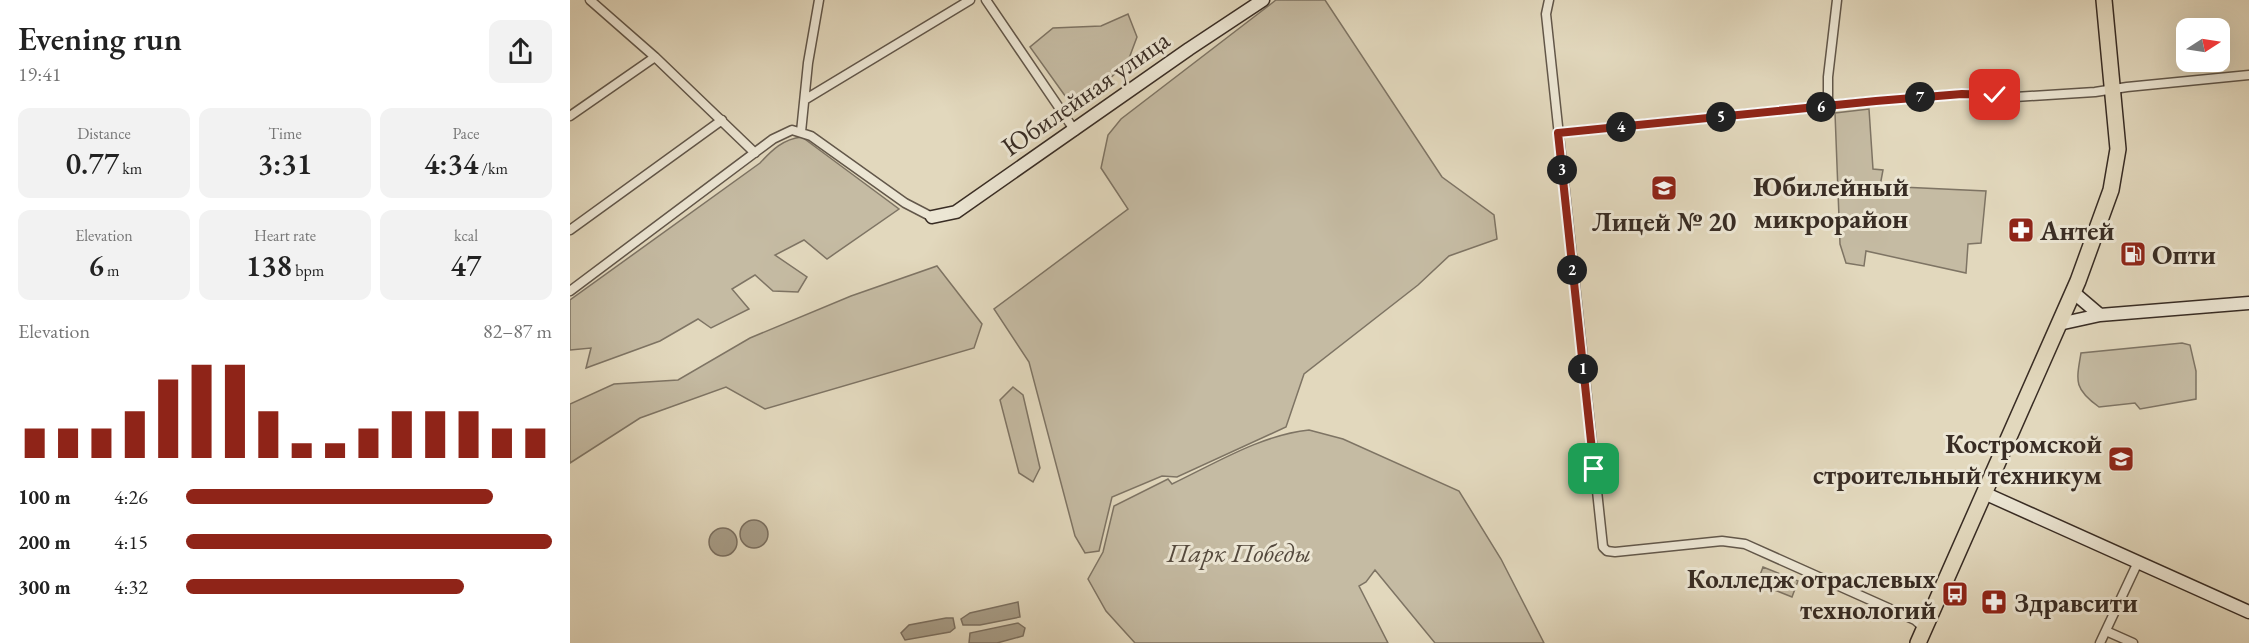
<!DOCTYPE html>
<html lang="en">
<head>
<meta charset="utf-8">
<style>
  :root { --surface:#fff; --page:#f2f2f2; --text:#222; --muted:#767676; --accent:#8f2418 }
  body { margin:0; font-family:"EB Garamond",serif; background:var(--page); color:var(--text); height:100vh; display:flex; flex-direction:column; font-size:22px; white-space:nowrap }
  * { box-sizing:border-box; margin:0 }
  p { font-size:20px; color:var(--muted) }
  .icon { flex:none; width:33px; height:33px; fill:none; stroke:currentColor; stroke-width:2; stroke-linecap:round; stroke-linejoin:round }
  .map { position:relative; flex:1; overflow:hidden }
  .side { display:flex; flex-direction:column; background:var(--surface); width:570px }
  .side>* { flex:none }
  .needle { width:39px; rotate:78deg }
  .buttons { position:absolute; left:1606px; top:18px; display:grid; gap:12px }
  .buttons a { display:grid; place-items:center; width:54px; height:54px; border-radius:12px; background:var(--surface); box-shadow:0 6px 24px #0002; font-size:30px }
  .pin { position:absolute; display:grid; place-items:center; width:51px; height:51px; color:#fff; margin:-26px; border-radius:12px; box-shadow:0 3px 9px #0006 }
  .km { position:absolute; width:30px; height:30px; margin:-15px; border-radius:50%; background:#222; color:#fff; font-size:16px; line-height:30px; text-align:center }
  .round { display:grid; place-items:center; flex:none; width:63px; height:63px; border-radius:12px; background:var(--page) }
  .headline { display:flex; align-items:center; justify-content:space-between; height:102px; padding:0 18px }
  h1 { font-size:33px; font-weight:600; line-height:45px }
  .stats { display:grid; grid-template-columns:repeat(3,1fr); gap:9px; height:102px; padding:6px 18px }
  .stats div { display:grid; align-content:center; border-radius:12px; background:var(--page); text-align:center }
  .stats b { font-size:30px; font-weight:600 }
  .stats small { font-size:16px; font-weight:400 }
  .stats p { font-size:16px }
  .chart { height:168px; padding:12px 18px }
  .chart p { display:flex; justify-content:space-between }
  .chart svg { width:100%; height:108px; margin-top:6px; stroke:var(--accent); stroke-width:6 }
  ul { padding:0 18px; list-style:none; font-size:20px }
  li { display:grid; grid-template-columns:96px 72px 1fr; align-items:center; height:45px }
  li i { height:15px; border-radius:8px; background:var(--accent) }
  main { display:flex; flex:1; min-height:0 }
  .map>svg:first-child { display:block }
  .green { fill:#c5bba3; stroke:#7e7464; stroke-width:1.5 }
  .water { fill:#a89e89; stroke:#7b7061; stroke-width:1.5 }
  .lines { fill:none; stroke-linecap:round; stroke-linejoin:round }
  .street-casing { stroke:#62574a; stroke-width:11 }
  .secondary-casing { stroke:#382c24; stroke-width:15 }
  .highway-casing { stroke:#382c24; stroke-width:18 }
  .street { stroke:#ece6d4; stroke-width:8 }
  .secondary { stroke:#ece6d4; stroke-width:12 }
  .highway { stroke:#e2d8bd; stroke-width:15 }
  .route-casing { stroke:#fff; stroke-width:12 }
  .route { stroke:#8f2418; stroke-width:8 }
  .labels { text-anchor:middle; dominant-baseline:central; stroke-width:6; stroke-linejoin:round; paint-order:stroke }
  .street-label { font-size:27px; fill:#382c24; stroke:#ece6d4 }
  .poi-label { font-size:27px; font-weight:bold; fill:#382c24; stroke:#ece6d4; text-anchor:start }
  .park-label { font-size:27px; font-style:italic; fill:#54493d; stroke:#ece6d4 }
  .neighbourhood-label { font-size:28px; font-weight:bold; fill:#382c24; stroke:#ece6d4 }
</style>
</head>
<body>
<main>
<section class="side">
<div class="headline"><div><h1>Evening run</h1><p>19:41</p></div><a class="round"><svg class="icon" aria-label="share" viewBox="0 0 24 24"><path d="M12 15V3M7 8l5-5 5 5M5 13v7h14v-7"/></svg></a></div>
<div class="stats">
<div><p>Distance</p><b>0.77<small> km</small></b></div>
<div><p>Time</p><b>3:31</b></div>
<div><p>Pace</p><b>4:34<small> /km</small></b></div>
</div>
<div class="stats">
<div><p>Elevation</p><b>6<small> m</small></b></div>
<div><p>Heart rate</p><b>138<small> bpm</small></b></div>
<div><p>kcal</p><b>47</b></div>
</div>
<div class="chart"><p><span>Elevation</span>82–87 m</p>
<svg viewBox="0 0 160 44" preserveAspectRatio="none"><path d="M5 44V32M15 44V32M25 44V32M35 44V25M45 44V12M55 44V6M65 44V6M75 44V25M85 44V38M95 44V38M105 44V32M115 44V25M125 44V25M135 44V25M145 44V32M155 44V32"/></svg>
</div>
<ul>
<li><b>100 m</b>4:26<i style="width:84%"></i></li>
<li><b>200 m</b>4:15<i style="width:100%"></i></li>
<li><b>300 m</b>4:32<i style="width:76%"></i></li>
</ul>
</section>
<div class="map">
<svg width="1679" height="643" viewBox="0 0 1679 643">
  <rect width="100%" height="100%" fill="#e2d8bd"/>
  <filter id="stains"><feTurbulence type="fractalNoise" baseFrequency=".00333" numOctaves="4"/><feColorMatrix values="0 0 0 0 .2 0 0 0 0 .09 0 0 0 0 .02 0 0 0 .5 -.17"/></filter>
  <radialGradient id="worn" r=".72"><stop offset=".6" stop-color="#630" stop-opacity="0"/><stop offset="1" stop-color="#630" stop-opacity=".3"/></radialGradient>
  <path class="green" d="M 706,0 L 755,0 L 872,177 L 924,215 L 927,239 L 879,256 L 848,285 L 734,374 L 716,427 L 607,477 L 592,476 L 542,497 L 529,551 L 515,553 L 505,536 L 459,362 L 424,309 L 558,209 L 531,168 L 538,135 L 551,119 Z
    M 558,14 L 567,37 L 558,61 L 506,111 L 460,47 L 483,28 L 531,26 Z
    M 1299,109 L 1303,169 L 1313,170 L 1310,186 L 1416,191 L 1411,243 L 1398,244 L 1396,273 L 1296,251 L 1294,266 L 1276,263 L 1270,244 L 1265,113 Z
    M 232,137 L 329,209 L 257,259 L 234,240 L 205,255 L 237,277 L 228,292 L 203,291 L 185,275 L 162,289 L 179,309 L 141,328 L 128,319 L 90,341 L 16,368 L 21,348 L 0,350 L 0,300 L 190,163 C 202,150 213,139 232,137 Z
    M 367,266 L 412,324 L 404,348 L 195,409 L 156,387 L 70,418 L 0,463 L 0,404 L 44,384 L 108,380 L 180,338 L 281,296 Z
    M 1612,343 L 1620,345 L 1626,371 L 1626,399 L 1570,409 L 1565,403 L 1529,407 C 1504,389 1506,382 1511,353 Z
    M 443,387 L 453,395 L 470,468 L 463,482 L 449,473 L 430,400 Z
    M 739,430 L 773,439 L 889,491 L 931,559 L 974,643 L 865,643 L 805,570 L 796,582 L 789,586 L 818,643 L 565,643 L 536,611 L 518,579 L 533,552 L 544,506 L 598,479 L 602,484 C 646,463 691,435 739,430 Z
    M 1193,567 L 1228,581 L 1222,597 L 1187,583 Z"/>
  <path class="water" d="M170 534a14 14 0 1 1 28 0a14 14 0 1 1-28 0Z
    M139 542a14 14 0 1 1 28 0a14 14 0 1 1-28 0Z
    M 448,602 L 450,617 L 410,625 L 393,625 L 391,619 L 400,613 Z
    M 376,618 L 383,618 L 385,628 L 380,632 L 335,640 L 331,633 L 339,625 Z
    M 448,623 L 455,628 L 453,636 L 427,643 L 399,643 L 400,633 Z"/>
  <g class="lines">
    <defs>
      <path id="street" d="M 20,0 L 85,57 L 185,153
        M 416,0 L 505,131
        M 979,0 L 976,14 L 1033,547 L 1037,551 L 1045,552 L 1152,541 L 1175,544 L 1345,620 L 1354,628
        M 236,99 L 400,0
        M 1258,106 L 1258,77 L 1267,0
        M 0,116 L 85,57
        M 231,132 L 238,63 L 249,0
        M 988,133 L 1306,101 L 1392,94 L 1445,97 L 1525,92 L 1557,87 L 1679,75
        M 0,230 L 152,120
        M 0,291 L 203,139 L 222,130 L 241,136 L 335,203 L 362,217
        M 1536,631 L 1563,643
        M 1530,643 L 1568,562"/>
      <path id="secondary" d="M 362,217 L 386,212 L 619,49 L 693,0
        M 1503,292 L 1530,315
        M 1489,324 L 1530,315 L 1679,303
        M 1414,493 L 1679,612"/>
      <path id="highway" d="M 1348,643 L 1508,281 L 1541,190 L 1548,149 L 1534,0"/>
    </defs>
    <use href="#street" class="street-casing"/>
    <use href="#secondary" class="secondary-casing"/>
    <use href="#highway" class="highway-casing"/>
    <use href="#street" class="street"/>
    <use href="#secondary" class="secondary"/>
    <use href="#highway" class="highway"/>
  </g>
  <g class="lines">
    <defs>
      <path id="route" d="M 1024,469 L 988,133 L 1306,101 L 1392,94 L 1425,95"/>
    </defs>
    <use href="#route" class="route-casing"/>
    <use href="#route" class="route"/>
  </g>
  <defs>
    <symbol id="school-square" viewBox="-11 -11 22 22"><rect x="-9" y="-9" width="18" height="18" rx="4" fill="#8f2418" stroke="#ece6d4"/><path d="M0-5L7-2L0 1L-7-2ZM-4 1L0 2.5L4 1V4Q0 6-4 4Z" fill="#fff"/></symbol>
    <symbol id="pharmacy-square" viewBox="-11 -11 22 22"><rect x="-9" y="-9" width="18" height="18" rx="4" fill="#8f2418" stroke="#ece6d4"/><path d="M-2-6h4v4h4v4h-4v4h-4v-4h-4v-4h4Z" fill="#fff"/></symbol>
    <symbol id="fuel-square" viewBox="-11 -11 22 22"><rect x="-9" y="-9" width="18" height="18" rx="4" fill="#8f2418" stroke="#ece6d4"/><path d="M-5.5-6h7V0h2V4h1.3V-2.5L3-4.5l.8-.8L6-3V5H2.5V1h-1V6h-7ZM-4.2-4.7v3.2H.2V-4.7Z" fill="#fff"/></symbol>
    <symbol id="university-square" viewBox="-11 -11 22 22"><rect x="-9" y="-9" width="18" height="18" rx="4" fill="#8f2418" stroke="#ece6d4"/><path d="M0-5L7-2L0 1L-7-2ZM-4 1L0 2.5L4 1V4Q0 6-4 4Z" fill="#fff"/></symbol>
    <symbol id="bus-square" viewBox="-11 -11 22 22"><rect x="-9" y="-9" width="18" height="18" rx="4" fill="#8f2418" stroke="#ece6d4"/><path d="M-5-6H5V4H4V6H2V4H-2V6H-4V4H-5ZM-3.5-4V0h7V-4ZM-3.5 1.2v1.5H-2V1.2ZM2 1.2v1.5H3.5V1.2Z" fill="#fff"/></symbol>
  </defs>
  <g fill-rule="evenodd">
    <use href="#school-square" x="1079" y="173" width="30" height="30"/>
    <use href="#pharmacy-square" x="1436" y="215" width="30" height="30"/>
    <use href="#fuel-square" x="1548" y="239" width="30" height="30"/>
    <use href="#university-square" x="1536" y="444" width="30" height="30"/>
    <use href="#bus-square" x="1370" y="579" width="30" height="30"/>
    <use href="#pharmacy-square" x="1409" y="587" width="30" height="30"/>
  </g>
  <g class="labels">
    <g class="street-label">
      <text transform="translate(515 93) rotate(-35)">Юбилейная улица</text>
    </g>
    <g class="poi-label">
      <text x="1094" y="221" text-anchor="middle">Лицей № 20</text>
      <text x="1470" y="230">Антей</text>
      <text x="1582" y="254">Опти</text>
      <text x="1532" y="443" text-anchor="end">Костромской<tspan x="1532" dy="31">строительный техникум</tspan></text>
      <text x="1366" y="578" text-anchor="end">Колледж отраслевых<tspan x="1366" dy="31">технологий</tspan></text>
      <text x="1444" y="602">Здравсити</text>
    </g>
    <g class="park-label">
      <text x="669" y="552">Парк Победы</text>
    </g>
    <g class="neighbourhood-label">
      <text x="1261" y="186">Юбилейный<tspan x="1261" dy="32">микрорайон</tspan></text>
    </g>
  </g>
  <rect width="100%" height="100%" filter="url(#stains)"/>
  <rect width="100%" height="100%" fill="url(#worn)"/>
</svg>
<div class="buttons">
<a><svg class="needle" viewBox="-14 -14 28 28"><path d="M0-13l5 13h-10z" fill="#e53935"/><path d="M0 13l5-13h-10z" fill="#767676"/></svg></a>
</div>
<div class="pin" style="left:1024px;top:469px;background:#1e9e55"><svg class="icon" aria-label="arrive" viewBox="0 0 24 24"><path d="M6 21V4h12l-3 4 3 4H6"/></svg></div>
<div class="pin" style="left:1425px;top:95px;background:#d93025"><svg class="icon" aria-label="check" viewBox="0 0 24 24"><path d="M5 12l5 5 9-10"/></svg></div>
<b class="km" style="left:1013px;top:369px">1</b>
<b class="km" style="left:1002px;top:270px">2</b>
<b class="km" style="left:992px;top:170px">3</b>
<b class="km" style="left:1051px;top:127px">4</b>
<b class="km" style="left:1151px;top:117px">5</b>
<b class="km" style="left:1251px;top:107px">6</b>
<b class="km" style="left:1350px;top:97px">7</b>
</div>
</main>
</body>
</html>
